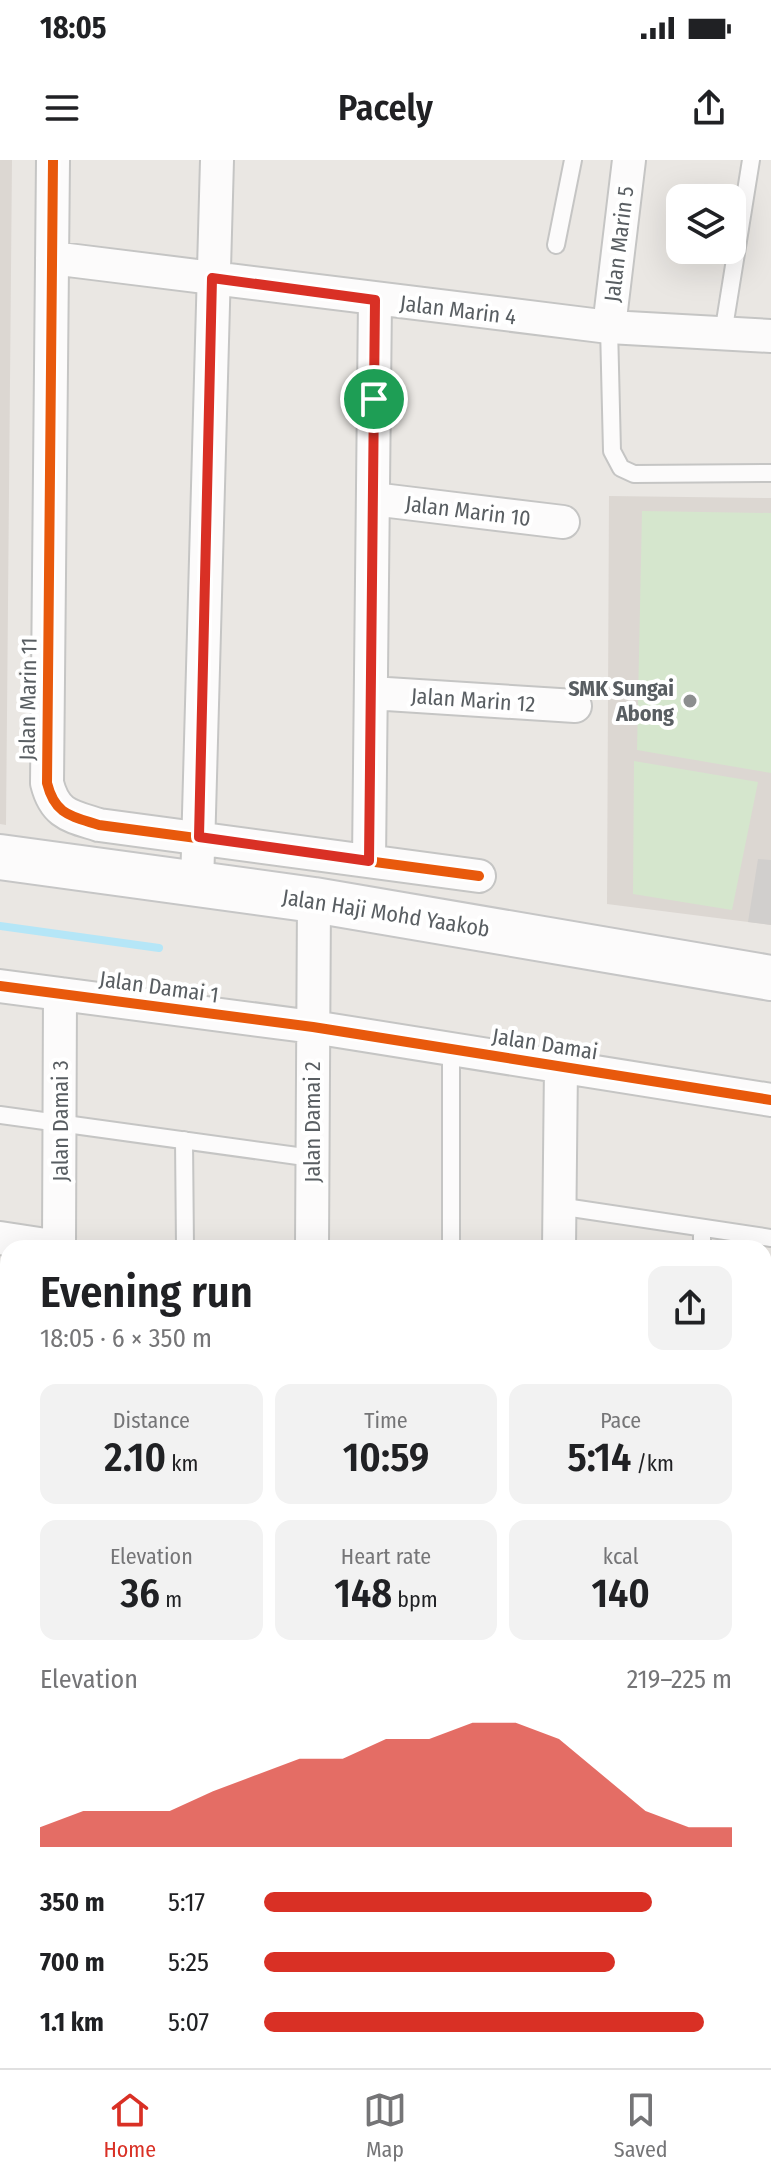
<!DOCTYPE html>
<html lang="en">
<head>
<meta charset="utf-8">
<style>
  :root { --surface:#fff; --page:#f2f2f2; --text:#202124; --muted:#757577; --line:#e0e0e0; --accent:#d93025 }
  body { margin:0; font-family:"Fira Sans Condensed",sans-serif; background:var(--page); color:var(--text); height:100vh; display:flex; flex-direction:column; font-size:30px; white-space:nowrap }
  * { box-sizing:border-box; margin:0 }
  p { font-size:26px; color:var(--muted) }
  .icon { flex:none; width:44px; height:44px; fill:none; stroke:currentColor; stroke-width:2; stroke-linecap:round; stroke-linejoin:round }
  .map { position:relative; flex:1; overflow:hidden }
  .sheet { position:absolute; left:0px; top:1080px; width:772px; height:828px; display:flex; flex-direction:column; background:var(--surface); border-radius:24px 24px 0 0; box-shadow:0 8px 32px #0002 }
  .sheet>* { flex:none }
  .controls { position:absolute; left:666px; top:24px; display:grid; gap:16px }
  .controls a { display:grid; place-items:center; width:80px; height:80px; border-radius:16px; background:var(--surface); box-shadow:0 8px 32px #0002; font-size:40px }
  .pin { position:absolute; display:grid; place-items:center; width:68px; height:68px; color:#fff; margin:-34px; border:4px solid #fff; border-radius:50%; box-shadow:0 2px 8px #0007 }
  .round { display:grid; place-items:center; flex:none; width:84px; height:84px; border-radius:16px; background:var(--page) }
  .headline { display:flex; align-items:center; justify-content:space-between; height:136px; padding:0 40px }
  h1 { font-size:44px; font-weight:600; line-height:60px }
  .stats { display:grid; grid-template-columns:repeat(3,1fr); gap:12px; height:136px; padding:8px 40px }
  .stats div { display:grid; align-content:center; border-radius:16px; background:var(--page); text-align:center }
  .stats b { font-size:40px; font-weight:600 }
  .stats small { font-size:22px; font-weight:400 }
  .stats p { font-size:22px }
  .chart { height:224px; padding:16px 40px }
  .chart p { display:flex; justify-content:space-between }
  .chart svg { width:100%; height:144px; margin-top:8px; fill:var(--accent); opacity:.7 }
  ul { padding:0 40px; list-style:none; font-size:26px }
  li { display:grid; grid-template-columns:128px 96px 1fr; align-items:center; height:60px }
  li i { height:20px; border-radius:10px; background:var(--accent) }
  .status { display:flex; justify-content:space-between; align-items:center; height:56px; padding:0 40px; background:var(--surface); direction:ltr }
  .status svg { height:22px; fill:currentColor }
  header { display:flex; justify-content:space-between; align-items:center; height:104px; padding:0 40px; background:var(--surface); font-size:36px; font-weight:600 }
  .dock { display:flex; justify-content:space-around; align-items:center; height:112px; border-top:2px solid var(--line); background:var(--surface); font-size:22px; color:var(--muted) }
  .dock a { display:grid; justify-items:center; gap:4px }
  .dock .selected { color:var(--accent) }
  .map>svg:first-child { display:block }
  .education { fill:#dcd7d2 }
  .green { fill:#d5e6cd }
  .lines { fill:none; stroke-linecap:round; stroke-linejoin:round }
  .stream { stroke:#b5e6f7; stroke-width:8 }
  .building { fill:#d1cfcd }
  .lane-casing { stroke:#c5c5c4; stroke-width:20 }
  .street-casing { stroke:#c5c5c4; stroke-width:36 }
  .secondary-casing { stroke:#c6c6c6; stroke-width:48 }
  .lane { stroke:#fcfbfb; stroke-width:16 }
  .street { stroke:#fcfbfb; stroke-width:32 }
  .secondary { stroke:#fcfbfb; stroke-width:44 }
  .cycleway-casing { stroke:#fff; stroke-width:15 }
  .cycleway { stroke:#e8590c; stroke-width:10 }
  .route-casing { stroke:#fff; stroke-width:16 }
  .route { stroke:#d93025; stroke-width:10 }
  .poi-dot { fill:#8c8e8f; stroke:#fff; stroke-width:3 }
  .labels { text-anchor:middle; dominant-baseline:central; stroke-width:8; stroke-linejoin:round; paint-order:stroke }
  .street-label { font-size:22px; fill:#595e62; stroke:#fff }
  .poi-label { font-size:22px; font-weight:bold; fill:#595e62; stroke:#fff; text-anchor:end }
</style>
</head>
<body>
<div class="status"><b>18:05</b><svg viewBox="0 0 49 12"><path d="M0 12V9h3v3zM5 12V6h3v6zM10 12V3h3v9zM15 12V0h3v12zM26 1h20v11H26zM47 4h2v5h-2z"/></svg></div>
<header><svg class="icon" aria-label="menu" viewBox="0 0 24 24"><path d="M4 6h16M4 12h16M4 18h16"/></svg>Pacely<svg class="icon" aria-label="share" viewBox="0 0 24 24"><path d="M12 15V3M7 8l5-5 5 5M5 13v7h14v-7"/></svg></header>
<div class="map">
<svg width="771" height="1908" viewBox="0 0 771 1908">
  <rect width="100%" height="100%" fill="#eae7e3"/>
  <path class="education" d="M 0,0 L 12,0 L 6,665 L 0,664 Z
    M 609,336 L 771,338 L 771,765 L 607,744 Z"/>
  <path class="green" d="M 642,351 L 771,353 L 771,613 L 637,590 Z
    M 634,601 L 758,622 L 732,750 L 633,734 Z"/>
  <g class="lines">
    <path class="stream" d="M 0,766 L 159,788"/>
  </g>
  <path class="building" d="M 758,699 L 771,700 L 771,765 L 748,762 Z"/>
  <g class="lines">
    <defs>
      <path id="lane" d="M 556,85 L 573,0
        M 609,167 L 612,291 L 621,308 L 634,314 L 771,313
        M 723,174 L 751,0
        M 451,889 L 451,1088
        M 0,955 L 312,998
        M 184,980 L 185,1088
        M 558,1046 L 771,1078
        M 702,1088 L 702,1068
        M 764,1360 L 771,1360
        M 0,1500 L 8,1501"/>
      <path id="street" d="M 53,0 L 47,623 C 55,655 71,656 99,665 L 479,716
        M 52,98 L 609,167 L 771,176
        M 609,167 L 629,0
        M 373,339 L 563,362
        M 371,533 L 575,546
        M 369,701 L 375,140
        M 197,726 L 217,0
        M 0,826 L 313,867 L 771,940
        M 0,1078 L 59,1087
        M 59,1088 L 60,834
        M 312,1088 L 314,740
        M 559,1088 L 561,906
        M 0,1368 L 8,1370
        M 0,1606 L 8,1607
        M 65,1900 L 65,1908
        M 322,1900 L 322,1908
        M 627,1900 L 627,1908"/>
      <path id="secondary" d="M 0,697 L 314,740 L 771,818"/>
    </defs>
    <use href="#lane" class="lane-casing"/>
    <use href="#street" class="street-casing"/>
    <use href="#secondary" class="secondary-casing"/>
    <use href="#lane" class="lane"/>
    <use href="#street" class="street"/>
    <use href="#secondary" class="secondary"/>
    <defs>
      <path id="cycleway" d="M 53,0 L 47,623 C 55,655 71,656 99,665 L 479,716
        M 0,826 L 313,867 L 771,940"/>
    </defs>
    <use href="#cycleway" class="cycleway-casing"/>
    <use href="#cycleway" class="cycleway"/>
  </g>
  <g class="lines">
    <defs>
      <path id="route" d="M 212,118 L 375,140 L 369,701 L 199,677 Z"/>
    </defs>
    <use href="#route" class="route-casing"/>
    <use href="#route" class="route"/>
  </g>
  <circle class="poi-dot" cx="690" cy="541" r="8"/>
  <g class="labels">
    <g class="street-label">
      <text transform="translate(619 84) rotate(-83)">Jalan Marin 5</text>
      <text transform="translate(458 150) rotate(7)">Jalan Marin 4</text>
      <text transform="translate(468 351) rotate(7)">Jalan Marin 10</text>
      <text transform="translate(28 539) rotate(-89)">Jalan Marin 11</text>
      <text transform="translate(473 540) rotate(4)">Jalan Marin 12</text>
      <text transform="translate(386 753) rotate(9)">Jalan Haji Mohd Yaakob</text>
      <text transform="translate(159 827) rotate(8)">Jalan Damai 1</text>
      <text transform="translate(545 884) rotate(9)">Jalan Damai</text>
      <text transform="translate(60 961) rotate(-90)">Jalan Damai 3</text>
      <text transform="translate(312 962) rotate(-90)">Jalan Damai 2</text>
    </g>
    <g class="poi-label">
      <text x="674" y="528">SMK Sungai<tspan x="674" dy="25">Abong</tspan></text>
    </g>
  </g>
</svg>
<div class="controls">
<a><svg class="icon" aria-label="layers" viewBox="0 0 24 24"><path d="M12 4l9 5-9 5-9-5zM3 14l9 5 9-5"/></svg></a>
</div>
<div class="pin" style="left:374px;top:239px;background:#1e9e55"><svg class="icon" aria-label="arrive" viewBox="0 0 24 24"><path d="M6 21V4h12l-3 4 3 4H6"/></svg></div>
<section class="sheet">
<div class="headline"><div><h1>Evening run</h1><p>18:05 · 6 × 350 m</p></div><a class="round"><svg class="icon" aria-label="share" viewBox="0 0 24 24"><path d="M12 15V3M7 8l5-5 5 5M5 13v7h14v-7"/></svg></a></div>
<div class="stats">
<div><p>Distance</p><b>2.10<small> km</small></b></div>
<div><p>Time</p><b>10:59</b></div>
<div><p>Pace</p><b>5:14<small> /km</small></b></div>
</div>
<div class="stats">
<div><p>Elevation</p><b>36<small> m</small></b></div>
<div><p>Heart rate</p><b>148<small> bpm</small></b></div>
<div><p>kcal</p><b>140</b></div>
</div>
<div class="chart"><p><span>Elevation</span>219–225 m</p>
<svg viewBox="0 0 160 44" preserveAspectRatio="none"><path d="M0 44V38L10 33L20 33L30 33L40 27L50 22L60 17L70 17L80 11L90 11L100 6L110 6L120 11L130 22L140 33L150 38L160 38V44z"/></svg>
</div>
<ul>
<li><b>350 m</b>5:17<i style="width:83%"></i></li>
<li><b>700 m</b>5:25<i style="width:75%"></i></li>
<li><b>1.1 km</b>5:07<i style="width:94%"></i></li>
</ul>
</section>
</div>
<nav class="dock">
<a class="selected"><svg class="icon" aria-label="home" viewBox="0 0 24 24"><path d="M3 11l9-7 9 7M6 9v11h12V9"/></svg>Home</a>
<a><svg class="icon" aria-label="map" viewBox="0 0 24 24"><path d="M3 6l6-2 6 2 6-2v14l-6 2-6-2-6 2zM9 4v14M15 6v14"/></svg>Map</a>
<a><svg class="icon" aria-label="saved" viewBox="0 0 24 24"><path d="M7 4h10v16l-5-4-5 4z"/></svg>Saved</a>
</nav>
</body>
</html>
